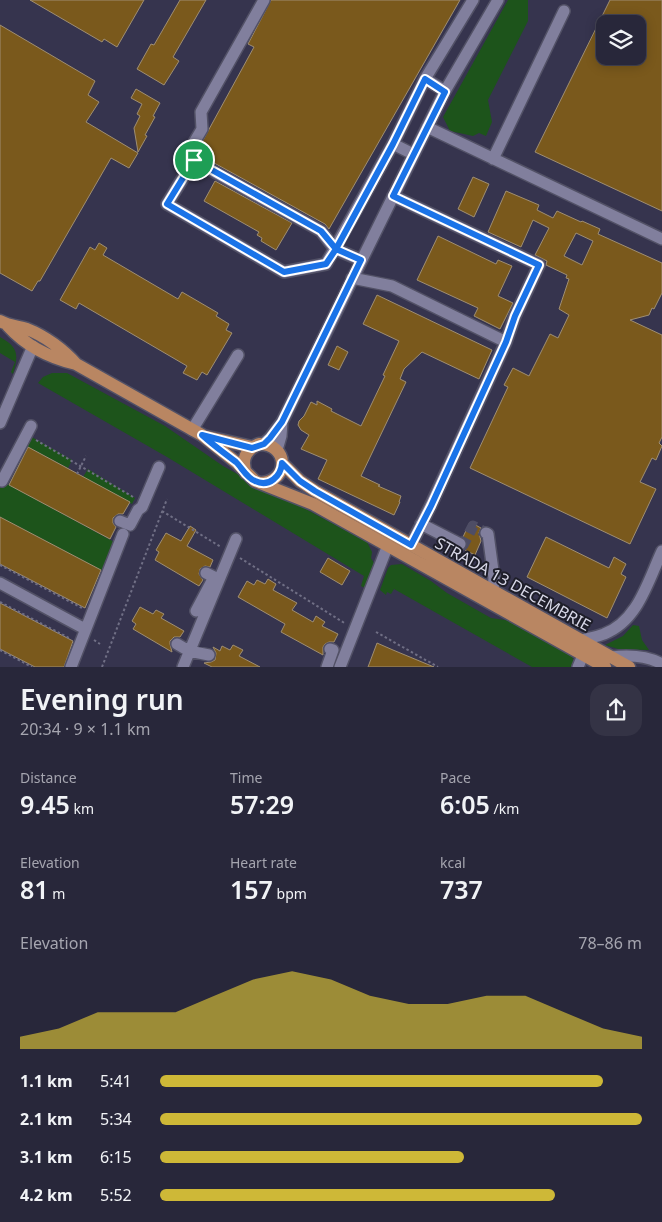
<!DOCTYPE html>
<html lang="en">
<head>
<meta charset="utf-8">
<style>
  :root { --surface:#28273a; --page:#343345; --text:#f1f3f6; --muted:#a5a5af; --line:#444454; --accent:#ceb837 }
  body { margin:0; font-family:"Noto Sans",sans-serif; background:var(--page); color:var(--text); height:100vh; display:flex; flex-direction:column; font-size:19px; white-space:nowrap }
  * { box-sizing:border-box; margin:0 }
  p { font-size:16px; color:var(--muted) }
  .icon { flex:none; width:28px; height:28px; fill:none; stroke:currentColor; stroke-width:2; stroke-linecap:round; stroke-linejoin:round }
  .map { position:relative; height:667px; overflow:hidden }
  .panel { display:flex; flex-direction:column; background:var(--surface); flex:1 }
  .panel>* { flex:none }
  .controls { position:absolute; left:596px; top:15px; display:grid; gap:10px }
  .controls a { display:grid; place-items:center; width:50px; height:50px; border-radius:10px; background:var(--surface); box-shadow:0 2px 12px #0003,0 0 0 1px var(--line); font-size:25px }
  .pin { position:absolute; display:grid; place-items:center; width:42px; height:42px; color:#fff; margin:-21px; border:2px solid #fff; border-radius:50%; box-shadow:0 1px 5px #0007 }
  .round { display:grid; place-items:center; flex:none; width:52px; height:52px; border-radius:15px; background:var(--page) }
  .head { display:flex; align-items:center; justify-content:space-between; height:85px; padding:0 20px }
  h1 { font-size:28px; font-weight:600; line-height:38px }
  .stats { display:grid; grid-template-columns:repeat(3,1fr); gap:8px; height:85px; padding:5px 20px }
  .stats div { display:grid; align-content:center }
  .stats b { font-size:25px; font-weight:600 }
  .stats small { font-size:14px; font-weight:400 }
  .stats p { font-size:14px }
  .chart { height:140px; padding:10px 20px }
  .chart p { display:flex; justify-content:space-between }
  .chart svg { width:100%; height:90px; margin-top:5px; fill:var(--accent); opacity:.7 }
  ul { padding:0 20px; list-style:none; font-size:16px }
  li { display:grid; grid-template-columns:80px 60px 1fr; align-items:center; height:38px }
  li i { height:12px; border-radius:6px; background:var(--accent) }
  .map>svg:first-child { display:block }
  .green { fill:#1d541b }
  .building { fill:#7a591c; stroke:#9f8e72; fill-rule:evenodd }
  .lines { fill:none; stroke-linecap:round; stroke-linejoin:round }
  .minor-tunnel { stroke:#4e4d65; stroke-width:11; stroke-dasharray:11 5.5; stroke-linecap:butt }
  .minor-casing { stroke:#525166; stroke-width:14 }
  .major-casing { stroke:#525166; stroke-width:15 }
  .path { stroke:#706f85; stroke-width:2; stroke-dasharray:2.5 2.5; stroke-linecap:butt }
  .minor { stroke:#817f9d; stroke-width:11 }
  .major { stroke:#b98662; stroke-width:12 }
  .route-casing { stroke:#fff; stroke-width:10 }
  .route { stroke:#1a73e8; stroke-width:6 }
  .labels { text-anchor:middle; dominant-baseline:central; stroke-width:4; stroke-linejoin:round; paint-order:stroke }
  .street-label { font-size:16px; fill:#d8d8e8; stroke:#1e1e29 }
</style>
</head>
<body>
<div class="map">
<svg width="662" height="667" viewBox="0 0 662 667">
  <rect width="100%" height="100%" fill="#36344e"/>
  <path class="green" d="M 508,0 L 528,0 L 528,21 L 488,100 L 492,122 L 486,136 L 479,133 L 473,136 L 450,131 L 443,117 Z
    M 0,337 C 18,347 19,354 13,374 L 11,372 L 15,362 L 0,353 Z
    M 52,373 L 67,373 L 165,426 L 223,466 L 270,492 L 300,506 L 367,542 L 372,552 L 371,558 L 374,563 L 365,588 L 361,586 L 364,576 L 167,457 L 38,383 L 43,377 Z
    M 30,436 L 72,460 L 68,468 L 24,445 Z
    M 88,469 L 135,498 L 132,504 L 83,477 Z
    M 0,480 L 118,544 L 104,572 L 1,518 L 0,519 Z
    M 402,564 L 431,581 L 447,593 L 491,618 L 512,621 L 570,655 L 573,658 L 573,667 L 532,667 L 394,589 L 391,594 L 387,592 L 386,595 L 380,590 L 388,568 L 391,565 Z
    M 633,625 L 639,626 L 642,640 L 649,650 L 618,649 L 605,645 L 623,636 Z"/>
  <path class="building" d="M 30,0 L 144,0 L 117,47 L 104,39 L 102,42 Z
    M 180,0 L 206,0 L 173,57 L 179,61 L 164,85 L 137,69 L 151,44 L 154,45 Z
    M 271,0 L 460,0 L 329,229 L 325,224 L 196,153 L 254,47 L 248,44 Z
    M 610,0 L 662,0 L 662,211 L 535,152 ZM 605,24 L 638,24 L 638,56 L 605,56 Z
    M 0,25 L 95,81 L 88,95 L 99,102 L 86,122 L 138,153 L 129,168 L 111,158 L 40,281 L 38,281 L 32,291 L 0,273 Z
    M 136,89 L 160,103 L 153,116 L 155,117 L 145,135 L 147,136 L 138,152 L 134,128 L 140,116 L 137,114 L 142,104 L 131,98 Z
    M 473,177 L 489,184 L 474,217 L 458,209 Z
    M 215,181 L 292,223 L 276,250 L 261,241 L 262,238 L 257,235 L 259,232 L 204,201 Z
    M 506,191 L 539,205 L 537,210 L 553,218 L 557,211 L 581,222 L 582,221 L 600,229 L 598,234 L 662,263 L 662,293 L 654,309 L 652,308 L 649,315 L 630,320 L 662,335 L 662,437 L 659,443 L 662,446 L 656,460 L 652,458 L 640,482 L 656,489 L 630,544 L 470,468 L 508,387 L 504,385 L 513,368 L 529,376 L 550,334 L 558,338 L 569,315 L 559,309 L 569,279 L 566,278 L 567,275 L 546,265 L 547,261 L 535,255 L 549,228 L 533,220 L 521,247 L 488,232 ZM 576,233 L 593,241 L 582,265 L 564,256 Z
    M 438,236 L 496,264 L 498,260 L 512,266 L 498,296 L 513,303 L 500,329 L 474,316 L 478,308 L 417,280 Z
    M 99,243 L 107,248 L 103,255 L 178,299 L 182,292 L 218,313 L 216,316 L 229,324 L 226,330 L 232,333 L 207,375 L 202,372 L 197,380 L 183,373 L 187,366 L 79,303 L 76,309 L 60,300 L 90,247 L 95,250 Z
    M 377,295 L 492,350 L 479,379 L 422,352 L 404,369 L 400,379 L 406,382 L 361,476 L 380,485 L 378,486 L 401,496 L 399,502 L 400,502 L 394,515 L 318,479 L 327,460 L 301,449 L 309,435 L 301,430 L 298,425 L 299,421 L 304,416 L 311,402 L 317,405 L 317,401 L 332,409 L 331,411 L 361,426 L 385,376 L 383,375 L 399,341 L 363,324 Z
    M 337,346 L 348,352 L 339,370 L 328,365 Z
    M 28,447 L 130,502 L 123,514 L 118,514 L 113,518 L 113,523 L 116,527 L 110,539 L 9,485 Z
    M 0,517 L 101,570 L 85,608 L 0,564 Z
    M 470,522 L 481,528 L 479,533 L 481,541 L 475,555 L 465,550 L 467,543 L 463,537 Z
    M 190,526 L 196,530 L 187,546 L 213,560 L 210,567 L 205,566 L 200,569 L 199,574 L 203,580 L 199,586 L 155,560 L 159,552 L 156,550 L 166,533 L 181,541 Z
    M 546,537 L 609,568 L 614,557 L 626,564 L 621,574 L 626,577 L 607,618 L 527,577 Z
    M 328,558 L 350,571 L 342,585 L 320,572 Z
    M 268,579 L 276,584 L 273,590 L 297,603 L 292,610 L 313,622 L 316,616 L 325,622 L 322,626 L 338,634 L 334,642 L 329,642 L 325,644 L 323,647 L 323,655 L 281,632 L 285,624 L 238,597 L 247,581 L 254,585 L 257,580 L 265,584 Z
    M 0,603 L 73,641 L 64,667 L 35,667 L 0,649 Z
    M 140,607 L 153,614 L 156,610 L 164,614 L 161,618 L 184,631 L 180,637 L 174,637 L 170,641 L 170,644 L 172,652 L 133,629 L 136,624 L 132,621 Z
    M 377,643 L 393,650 L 434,667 L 368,667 Z
    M 233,645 L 243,650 L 239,656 L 260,667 L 212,667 L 204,663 L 211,662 L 215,660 L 216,653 L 213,647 L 220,651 L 222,646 L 230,650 Z"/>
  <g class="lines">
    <path class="minor-tunnel" d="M 460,544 L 463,545 L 473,526 L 486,533"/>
    <defs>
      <path id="minor" d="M 264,0 L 201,112 L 202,129 L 186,156 L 321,231 L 335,249 L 361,260
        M 425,79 L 445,91
        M 427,127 L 662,239
        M 393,144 L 413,154
        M 493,159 L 564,11
        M 194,160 L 167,204 L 284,272 L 326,264 L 393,144 L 425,79 L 473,0
        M 393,196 L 539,265 L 515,316 L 506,342 L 431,505 L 411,545
        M 352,278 L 392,286 L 506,342
        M 0,423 L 33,346
        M 192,430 L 238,355
        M 263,444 L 270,438 L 282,422 L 445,91 L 498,0
        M 277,450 L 281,436 L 282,422
        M 2,481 L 31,426
        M 120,521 L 130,525 L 138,510 L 142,507 L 159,467
        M 421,524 L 460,544
        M 486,533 L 488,534 L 494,578 L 493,591
        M 0,583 L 85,629
        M 196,611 L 214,577 L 206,573
        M 581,640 C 588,638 597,637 604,634 C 638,621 648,581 662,551
        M 177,644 L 189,651 L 209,655
        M 611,657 C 628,655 646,655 662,664
        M 71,667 L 123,534
        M 183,667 L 236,539
        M 327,667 L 333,650 L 330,649
        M 340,667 L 388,545
        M 578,667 L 583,655"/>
      <path id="major" d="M 0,321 C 9,326 17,326 27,329 C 45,336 64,350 76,364 L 202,435 L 237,463 L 255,481 L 313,504 L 605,667
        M 8,326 C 26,346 50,358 76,364
        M 203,436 L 252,447
        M 282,463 L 300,481 L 315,491 L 629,667
        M 246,473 C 241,460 246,449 259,444 C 288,443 291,481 261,483"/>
    </defs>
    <use href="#minor" class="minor-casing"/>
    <use href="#major" class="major-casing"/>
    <path class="path" d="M 36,440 L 133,497
      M 77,474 L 86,456
      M 162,511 L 221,547
      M 240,558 L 346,624
      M 0,565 L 82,608
      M 0,602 L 71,639
      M 376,632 L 438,667
      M 94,640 L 100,644
      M 0,650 L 32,667
      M 102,667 L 167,499"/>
    <use href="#minor" class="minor"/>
    <use href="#major" class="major"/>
  </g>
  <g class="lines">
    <defs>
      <path id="route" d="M 194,160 L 321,231 L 336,249 L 361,260 L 282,422 L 270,438 L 264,444 L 252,448 L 202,435 C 213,445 224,453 236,462 C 242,468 247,478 255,481 C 269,488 281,476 282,463 L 300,481 L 315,491 L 411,545 L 431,506 L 506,342 L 515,316 L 539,265 L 393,196 L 445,92 L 425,79 L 393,144 L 336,249 L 326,264 L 284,272 L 167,204 L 194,160"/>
    </defs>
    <use href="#route" class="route-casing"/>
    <use href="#route" class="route"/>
  </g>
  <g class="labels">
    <g class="street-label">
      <text transform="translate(513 584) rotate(29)">STRADA 13 DECEMBRIE</text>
    </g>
  </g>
</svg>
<div class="controls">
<a><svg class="icon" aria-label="layers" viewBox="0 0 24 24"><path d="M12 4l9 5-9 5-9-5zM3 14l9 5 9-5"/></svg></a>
</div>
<div class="pin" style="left:194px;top:160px;background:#1e9e55"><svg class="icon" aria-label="arrive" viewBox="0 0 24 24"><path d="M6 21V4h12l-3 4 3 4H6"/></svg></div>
</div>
<section class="panel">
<div class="head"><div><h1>Evening run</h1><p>20:34 · 9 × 1.1 km</p></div><a class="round"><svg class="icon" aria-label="share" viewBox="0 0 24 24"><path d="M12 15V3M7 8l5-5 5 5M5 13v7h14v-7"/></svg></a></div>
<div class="stats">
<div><p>Distance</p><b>9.45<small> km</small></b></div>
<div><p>Time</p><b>57:29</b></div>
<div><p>Pace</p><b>6:05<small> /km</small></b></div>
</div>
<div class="stats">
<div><p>Elevation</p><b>81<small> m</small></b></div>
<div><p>Heart rate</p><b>157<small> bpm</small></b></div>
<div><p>kcal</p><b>737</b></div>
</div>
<div class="chart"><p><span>Elevation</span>78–86 m</p>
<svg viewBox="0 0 160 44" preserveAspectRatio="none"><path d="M0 44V38L10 34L20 26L30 26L40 26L50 18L60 10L70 6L80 10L90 18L100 22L110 22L120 18L130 18L140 26L150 34L160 38V44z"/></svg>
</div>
<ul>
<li><b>1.1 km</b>5:41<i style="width:92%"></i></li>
<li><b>2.1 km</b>5:34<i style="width:100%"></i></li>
<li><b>3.1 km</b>6:15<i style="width:63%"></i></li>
<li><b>4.2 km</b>5:52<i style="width:82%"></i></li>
</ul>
</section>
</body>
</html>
